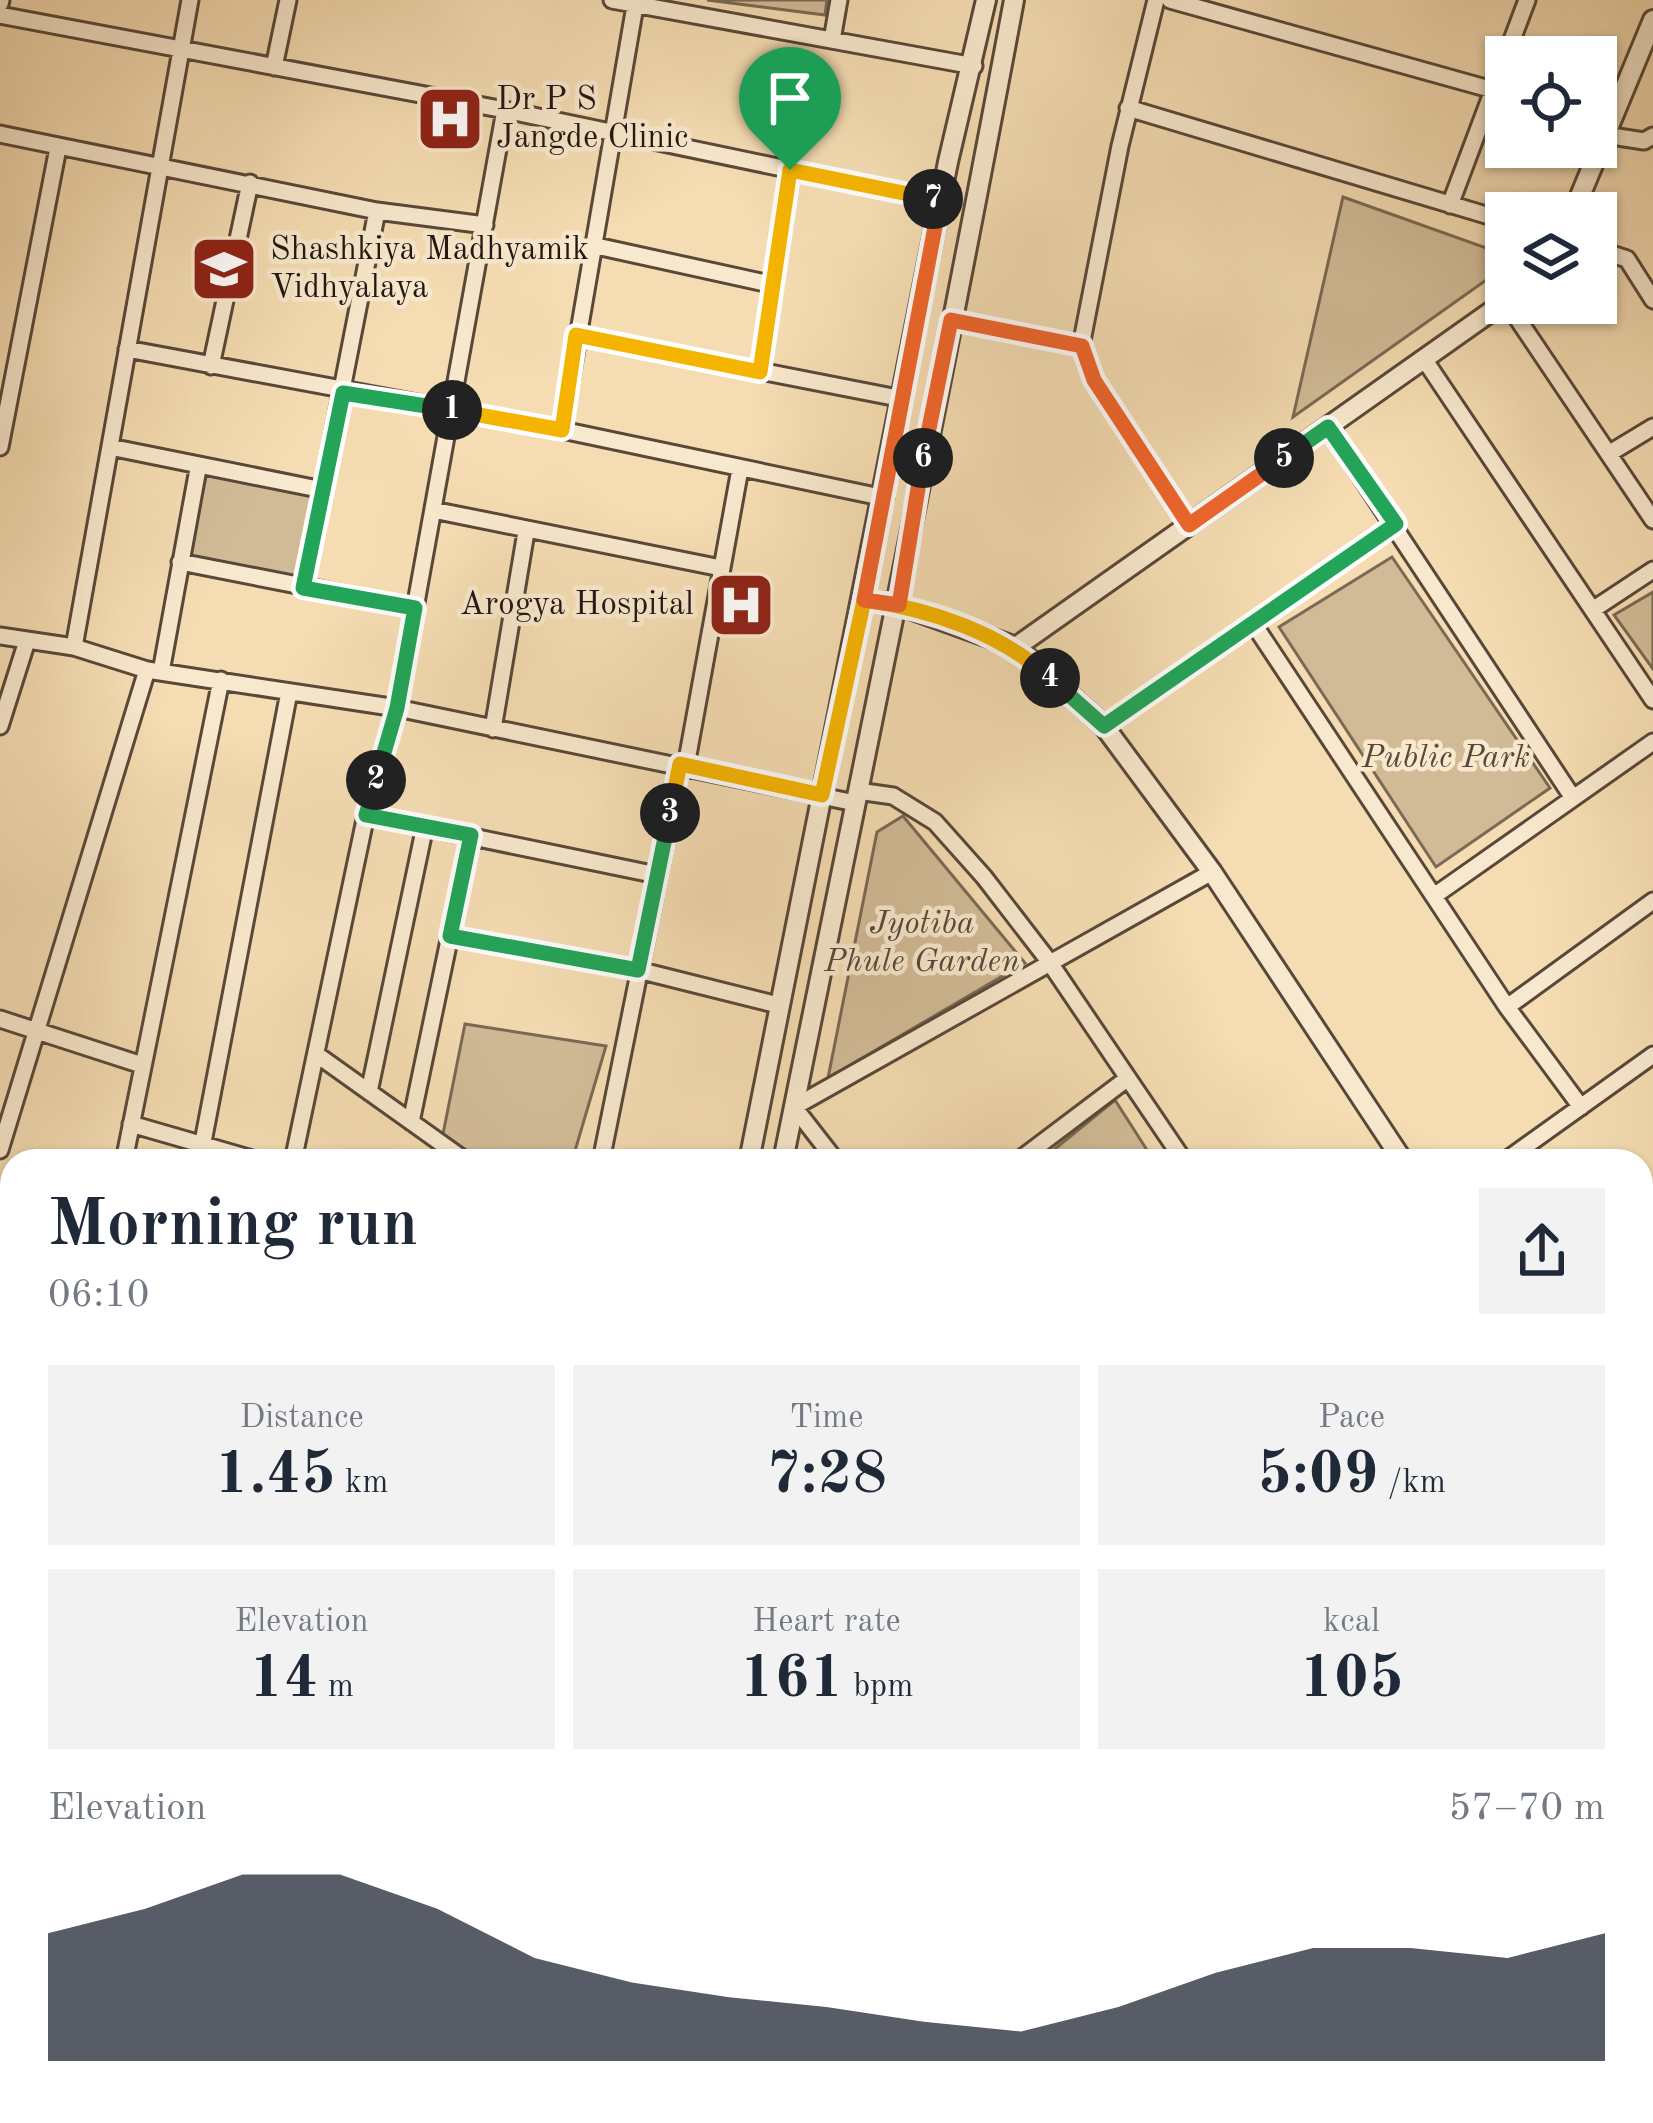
<!DOCTYPE html>
<html lang="en">
<head>
<meta charset="utf-8">
<style>
  :root { --surface:#fff; --page:#f2f2f3; --text:#1f2937; --muted:#747a83; --accent:#111827 }
  body { margin:0; font-family:"Old Standard TT",serif; background:var(--page); color:var(--text); height:100vh; display:flex; flex-direction:column; font-size:45px; white-space:nowrap }
  * { box-sizing:border-box; margin:0 }
  p { font-size:39px; color:var(--muted) }
  .icon { flex:none; width:66px; height:66px; fill:none; stroke:currentColor; stroke-width:2; stroke-linecap:round; stroke-linejoin:round }
  .map { position:relative; flex:1; overflow:hidden }
  .sheet { position:absolute; left:0px; top:1149px; width:1653px; height:975px; display:flex; flex-direction:column; background:var(--surface); border-radius:36px 36px 0 0; box-shadow:0 3px 9px #0004 }
  .sheet>* { flex:none }
  .tools { position:absolute; left:1485px; top:36px; display:grid; gap:24px }
  .tools a { display:grid; place-items:center; width:132px; height:132px; border-radius:0px; background:var(--surface); box-shadow:0 3px 9px #0004; font-size:60px }
  .pin { position:absolute; display:grid; place-items:center; width:102px; height:102px; color:#fff; margin:-123px -51px; border-radius:50% 50% 50% 0; rotate:-45deg; box-shadow:0 0 12px #0007 }
  .pin .icon { rotate:45deg }
  .km { position:absolute; width:60px; height:60px; margin:-30px; border-radius:50%; background:#222; color:#fff; font-size:33px; line-height:60px; text-align:center }
  .round { display:grid; place-items:center; flex:none; width:126px; height:126px; border-radius:0px; background:var(--page) }
  .summary { display:flex; align-items:center; justify-content:space-between; height:204px; padding:0 48px }
  h1 { font-size:66px; font-weight:800; line-height:90px }
  .stats { display:grid; grid-template-columns:repeat(3,1fr); gap:18px; height:204px; padding:12px 48px }
  .stats div { display:grid; align-content:center; border-radius:0px; background:var(--page); text-align:center }
  .stats b { font-size:60px; font-weight:800 }
  .stats small { font-size:33px; font-weight:400 }
  .stats p { font-size:33px }
  .chart { height:336px; padding:24px 48px }
  .chart p { display:flex; justify-content:space-between }
  .chart svg { width:100%; height:216px; margin-top:12px; fill:var(--accent); opacity:.7 }
  .map>svg:first-child { display:block }
  .green { fill:#d1bb97; stroke:#7a6954; stroke-width:3 }
  .lines { fill:none; stroke-linecap:round; stroke-linejoin:round }
  .minor-casing { stroke:#58483a; stroke-width:21 }
  .tertiary-casing { stroke:#58483a; stroke-width:24 }
  .path { stroke:#231712; stroke-width:3; stroke-dasharray:9 6; stroke-linecap:butt }
  .minor { stroke:#f8e8cd; stroke-width:15 }
  .tertiary { stroke:#f8e8cd; stroke-width:18 }
  .split-1-casing { stroke:#fff; stroke-width:24 }
  .split-2-casing { stroke:#fff; stroke-width:24 }
  .split-3-casing { stroke:#fff; stroke-width:24 }
  .split-4-casing { stroke:#fff; stroke-width:24 }
  .split-5-casing { stroke:#fff; stroke-width:24 }
  .split-6-casing { stroke:#fff; stroke-width:24 }
  .split-7-casing { stroke:#fff; stroke-width:24 }
  .split-8-casing { stroke:#fff; stroke-width:24 }
  .split-1 { stroke:#f5b400; stroke-width:15 }
  .split-2 { stroke:#22a559; stroke-width:15 }
  .split-3 { stroke:#22a559; stroke-width:15 }
  .split-4 { stroke:#f5b400; stroke-width:15 }
  .split-5 { stroke:#22a559; stroke-width:15 }
  .split-6 { stroke:#f0652b; stroke-width:15 }
  .split-7 { stroke:#f0652b; stroke-width:15 }
  .split-8 { stroke:#f5b400; stroke-width:15 }
  .labels { text-anchor:middle; dominant-baseline:central; stroke-width:9; stroke-linejoin:round; paint-order:stroke }
  .poi-label { font-size:33px; fill:#231712; stroke:#f8e8cd; text-anchor:start }
  .park-label { font-size:33px; font-style:italic; fill:#57483a; stroke:#f8e8cd }
</style>
</head>
<body>
<div class="map">
<svg width="1653" height="2123" viewBox="0 0 1653 2123">
  <rect width="100%" height="100%" fill="#f5dcb2"/>
  <filter id="stains"><feTurbulence type="fractalNoise" baseFrequency=".00167" numOctaves="4"/><feColorMatrix values="0 0 0 0 .2 0 0 0 0 .09 0 0 0 0 .02 0 0 0 .5 -.17"/></filter>
  <radialGradient id="worn" r=".72"><stop offset=".6" stop-color="#630" stop-opacity="0"/><stop offset="1" stop-color="#630" stop-opacity=".3"/></radialGradient>
  <path class="green" d="M 707,0 L 827,0 L 825,15 Z
    M 1343,197 L 1506,255 L 1506,266 L 1293,417 Z
    M 204,472 L 315,493 L 298,582 L 187,561 Z
    M 1392,557 L 1550,788 L 1436,867 L 1279,627 Z
    M 1653,592 L 1653,669 L 1614,615 Z
    M 903,816 L 1025,963 L 828,1078 L 877,832 Z
    M 465,1024 L 606,1046 L 572,1161 L 479,1161 L 442,1139 Z
    M 1115,1100 L 1154,1161 L 1040,1161 Z"/>
  <g class="lines">
    <defs>
      <path id="minor" d="M 612,0 L 974,66
        M 1170,0 L 1493,90
        M 0,4 L 1,0
        M 0,15 L 505,110 L 940,201
        M 832,40 L 839,0
        M 274,67 L 288,0
        M 1128,108 L 1506,221
        M 0,134 L 377,211 L 485,225
        M 1605,135 L 1644,141 L 1653,136
        M 1450,205 L 1527,0
        M 592,245 L 774,285
        M 1596,249 L 1627,259 L 1653,300
        M 1507,303 L 1653,520
        M 951,320 L 1081,346 L 1094,379 L 1189,525
        M 576,335 L 903,399
        M 1081,346 L 1120,146 L 1156,0
        M 127,349 L 562,430 L 885,498
        M 1424,359 L 1653,700
        M 211,366 L 250,183
        M 760,372 L 790,171
        M 1328,427 L 1573,798
        M 562,430 L 636,0
        M 0,447 L 58,148
        M 110,447 L 323,490
        M 1610,453 L 1653,427
        M 433,510 L 721,568
        M 180,562 L 415,608
        M 303,588 L 377,211
        M 1594,609 L 1653,570
        M 1253,623 L 1507,1007 L 1581,1107
        M 0,636 L 74,647 L 147,670 L 397,708 L 855,803
        M 74,647 L 190,0
        M 161,672 L 198,469
        M 0,726 L 26,644
        M 1104,726 L 1396,524
        M 493,729 L 526,532
        M 686,766 L 740,469
        M 858,791 L 893,796 L 935,822 L 984,877 L 1048,960 L 1184,1161
        M 366,815 L 657,875
        M 1434,896 L 1653,742
        M 450,936 L 638,970 L 778,1005
        M 1507,1007 L 1653,901
        M 0,1019 L 142,1065
        M 316,1054 L 466,1161
        M 369,1092 L 425,826
        M 411,1122 L 471,835
        M 131,1124 L 259,1161
        M 203,1142 L 289,692
        M 0,1150 L 147,670
        M 124,1161 L 221,680
        M 293,1161 L 366,815 L 397,708 L 505,110
        M 601,1161 L 681,765
        M 836,1161 L 794,1107 L 1212,872
        M 1018,1161 L 1128,1078
        M 1505,1161 L 1653,1055
        M 1641,1208 L 1653,1199
        M 0,1259 L 12,1264
        M 0,1414 L 12,1420
        M 1641,1738 L 1653,1750
        M 1641,1842 L 1653,1827
        M 1641,2036 L 1653,2018
        M 1641,2097 L 1653,2104
        M 304,2112 L 554,2123 L 556,2112
        M 943,2112 L 966,2123
        M 1153,2112 L 1176,2123
        M 1366,2112 L 1388,2123
        M 169,2123 L 172,2112
        M 606,2123 L 611,2112
        M 731,2123 L 736,2112
        M 839,2123 L 844,2112
        M 1229,2123 L 1234,2112"/>
      <path id="tertiary" d="M 1573,213 L 1653,20
        M 864,600 L 899,605 L 1016,647 L 1104,726 L 1212,872 L 1403,1161
        M 1016,647 L 1506,301
        M 749,1161 L 948,162 L 986,0
        M 783,1161 C 861,774 942,388 1014,0
        M 1641,1467 L 1653,1482
        M 1641,1637 L 1653,1625"/>
    </defs>
    <use href="#minor" class="minor-casing"/>
    <use href="#tertiary" class="tertiary-casing"/>
    <path class="path" d="M 0,2074 L 12,2074
      M 112,2112 L 114,2123"/>
    <use href="#minor" class="minor"/>
    <use href="#tertiary" class="tertiary"/>
  </g>
  <g class="lines">
    <defs>
      <path id="split-1" d="M 452,410 L 562,430 L 576,335 L 760,372 L 790,170"/>
      <path id="split-2" d="M 376,780 L 397,708 L 415,608 L 303,588 L 343,393 L 452,410"/>
      <path id="split-3" d="M 376,780 L 366,815 L 471,835 L 450,936 L 638,970 L 670,813"/>
      <path id="split-4" d="M 670,813 L 680,764 L 822,795 L 864,600 C 930,609 1001,633 1050,678"/>
      <path id="split-5" d="M 1050,678 L 1104,726 L 1396,524 L 1328,427 L 1284,458"/>
      <path id="split-6" d="M 923,458 L 951,320 L 1082,346 L 1094,380 L 1189,525 L 1284,458"/>
      <path id="split-7" d="M 923,458 L 899,605 L 864,600 L 940,201 L 933,199"/>
      <path id="split-8" d="M 790,170 L 933,199"/>
    </defs>
    <use href="#split-1" class="split-1-casing"/>
    <use href="#split-2" class="split-2-casing"/>
    <use href="#split-3" class="split-3-casing"/>
    <use href="#split-4" class="split-4-casing"/>
    <use href="#split-5" class="split-5-casing"/>
    <use href="#split-6" class="split-6-casing"/>
    <use href="#split-7" class="split-7-casing"/>
    <use href="#split-8" class="split-8-casing"/>
    <use href="#split-1" class="split-1"/>
    <use href="#split-2" class="split-2"/>
    <use href="#split-3" class="split-3"/>
    <use href="#split-4" class="split-4"/>
    <use href="#split-5" class="split-5"/>
    <use href="#split-6" class="split-6"/>
    <use href="#split-7" class="split-7"/>
    <use href="#split-8" class="split-8"/>
  </g>
  <defs>
    <symbol id="hospital-square" viewBox="-11 -11 22 22"><rect x="-9" y="-9" width="18" height="18" rx="4" fill="#8f2418" stroke="#f8e8cd"/><path d="M-5-5h3v3.5h4V-5h3V5h-3V1.5h-4V5h-3Z" fill="#fff"/></symbol>
    <symbol id="school-square" viewBox="-11 -11 22 22"><rect x="-9" y="-9" width="18" height="18" rx="4" fill="#8f2418" stroke="#f8e8cd"/><path d="M0-5L7-2L0 1L-7-2ZM-4 1L0 2.5L4 1V4Q0 6-4 4Z" fill="#fff"/></symbol>
  </defs>
  <g fill-rule="evenodd">
    <use href="#hospital-square" x="412" y="81" width="76" height="76"/>
    <use href="#school-square" x="186" y="231" width="76" height="76"/>
    <use href="#hospital-square" x="703" y="567" width="76" height="76"/>
  </g>
  <g class="labels">
    <g class="poi-label">
      <text x="496" y="100">Dr P S<tspan x="496" dy="38">Jangde Clinic</tspan></text>
      <text x="270" y="250">Shashkiya Madhyamik<tspan x="270" dy="38">Vidhyalaya</tspan></text>
      <text x="694" y="605" text-anchor="end">Arogya Hospital</text>
    </g>
    <g class="park-label">
      <text x="1446" y="758">Public Park</text>
      <text x="922" y="924">Jyotiba<tspan x="922" dy="38">Phule Garden</tspan></text>
    </g>
  </g>
  <rect width="100%" height="100%" filter="url(#stains)"/>
  <rect width="100%" height="100%" fill="url(#worn)"/>
</svg>
<div class="tools">
<a><svg class="icon" aria-label="locate" viewBox="0 0 24 24"><circle cx="12" cy="12" r="6"/><path d="M12 2v4M12 18v4M2 12h4M18 12h4"/></svg></a>
<a><svg class="icon" aria-label="layers" viewBox="0 0 24 24"><path d="M12 4l9 5-9 5-9-5zM3 14l9 5 9-5"/></svg></a>
</div>
<div class="pin" style="left:790px;top:170px;background:#1e9e55"><svg class="icon" aria-label="arrive" viewBox="0 0 24 24"><path d="M6 21V4h12l-3 4 3 4H6"/></svg></div>
<b class="km" style="left:452px;top:410px">1</b>
<b class="km" style="left:376px;top:780px">2</b>
<b class="km" style="left:670px;top:813px">3</b>
<b class="km" style="left:1050px;top:678px">4</b>
<b class="km" style="left:1284px;top:458px">5</b>
<b class="km" style="left:923px;top:458px">6</b>
<b class="km" style="left:933px;top:199px">7</b>
<section class="sheet">
<div class="summary"><div><h1>Morning run</h1><p>06:10</p></div><a class="round"><svg class="icon" aria-label="share" viewBox="0 0 24 24"><path d="M12 15V3M7 8l5-5 5 5M5 13v7h14v-7"/></svg></a></div>
<div class="stats">
<div><p>Distance</p><b>1.45<small> km</small></b></div>
<div><p>Time</p><b>7:28</b></div>
<div><p>Pace</p><b>5:09<small> /km</small></b></div>
</div>
<div class="stats">
<div><p>Elevation</p><b>14<small> m</small></b></div>
<div><p>Heart rate</p><b>161<small> bpm</small></b></div>
<div><p>kcal</p><b>105</b></div>
</div>
<div class="chart"><p><span>Elevation</span>57–70 m</p>
<svg viewBox="0 0 160 44" preserveAspectRatio="none"><path d="M0 44V18L10 13L20 6L30 6L40 13L50 23L60 28L70 31L80 33L90 36L100 38L110 33L120 26L130 21L140 21L150 23L160 18V44z"/></svg>
</div>
</section>
</div>
</body>
</html>
